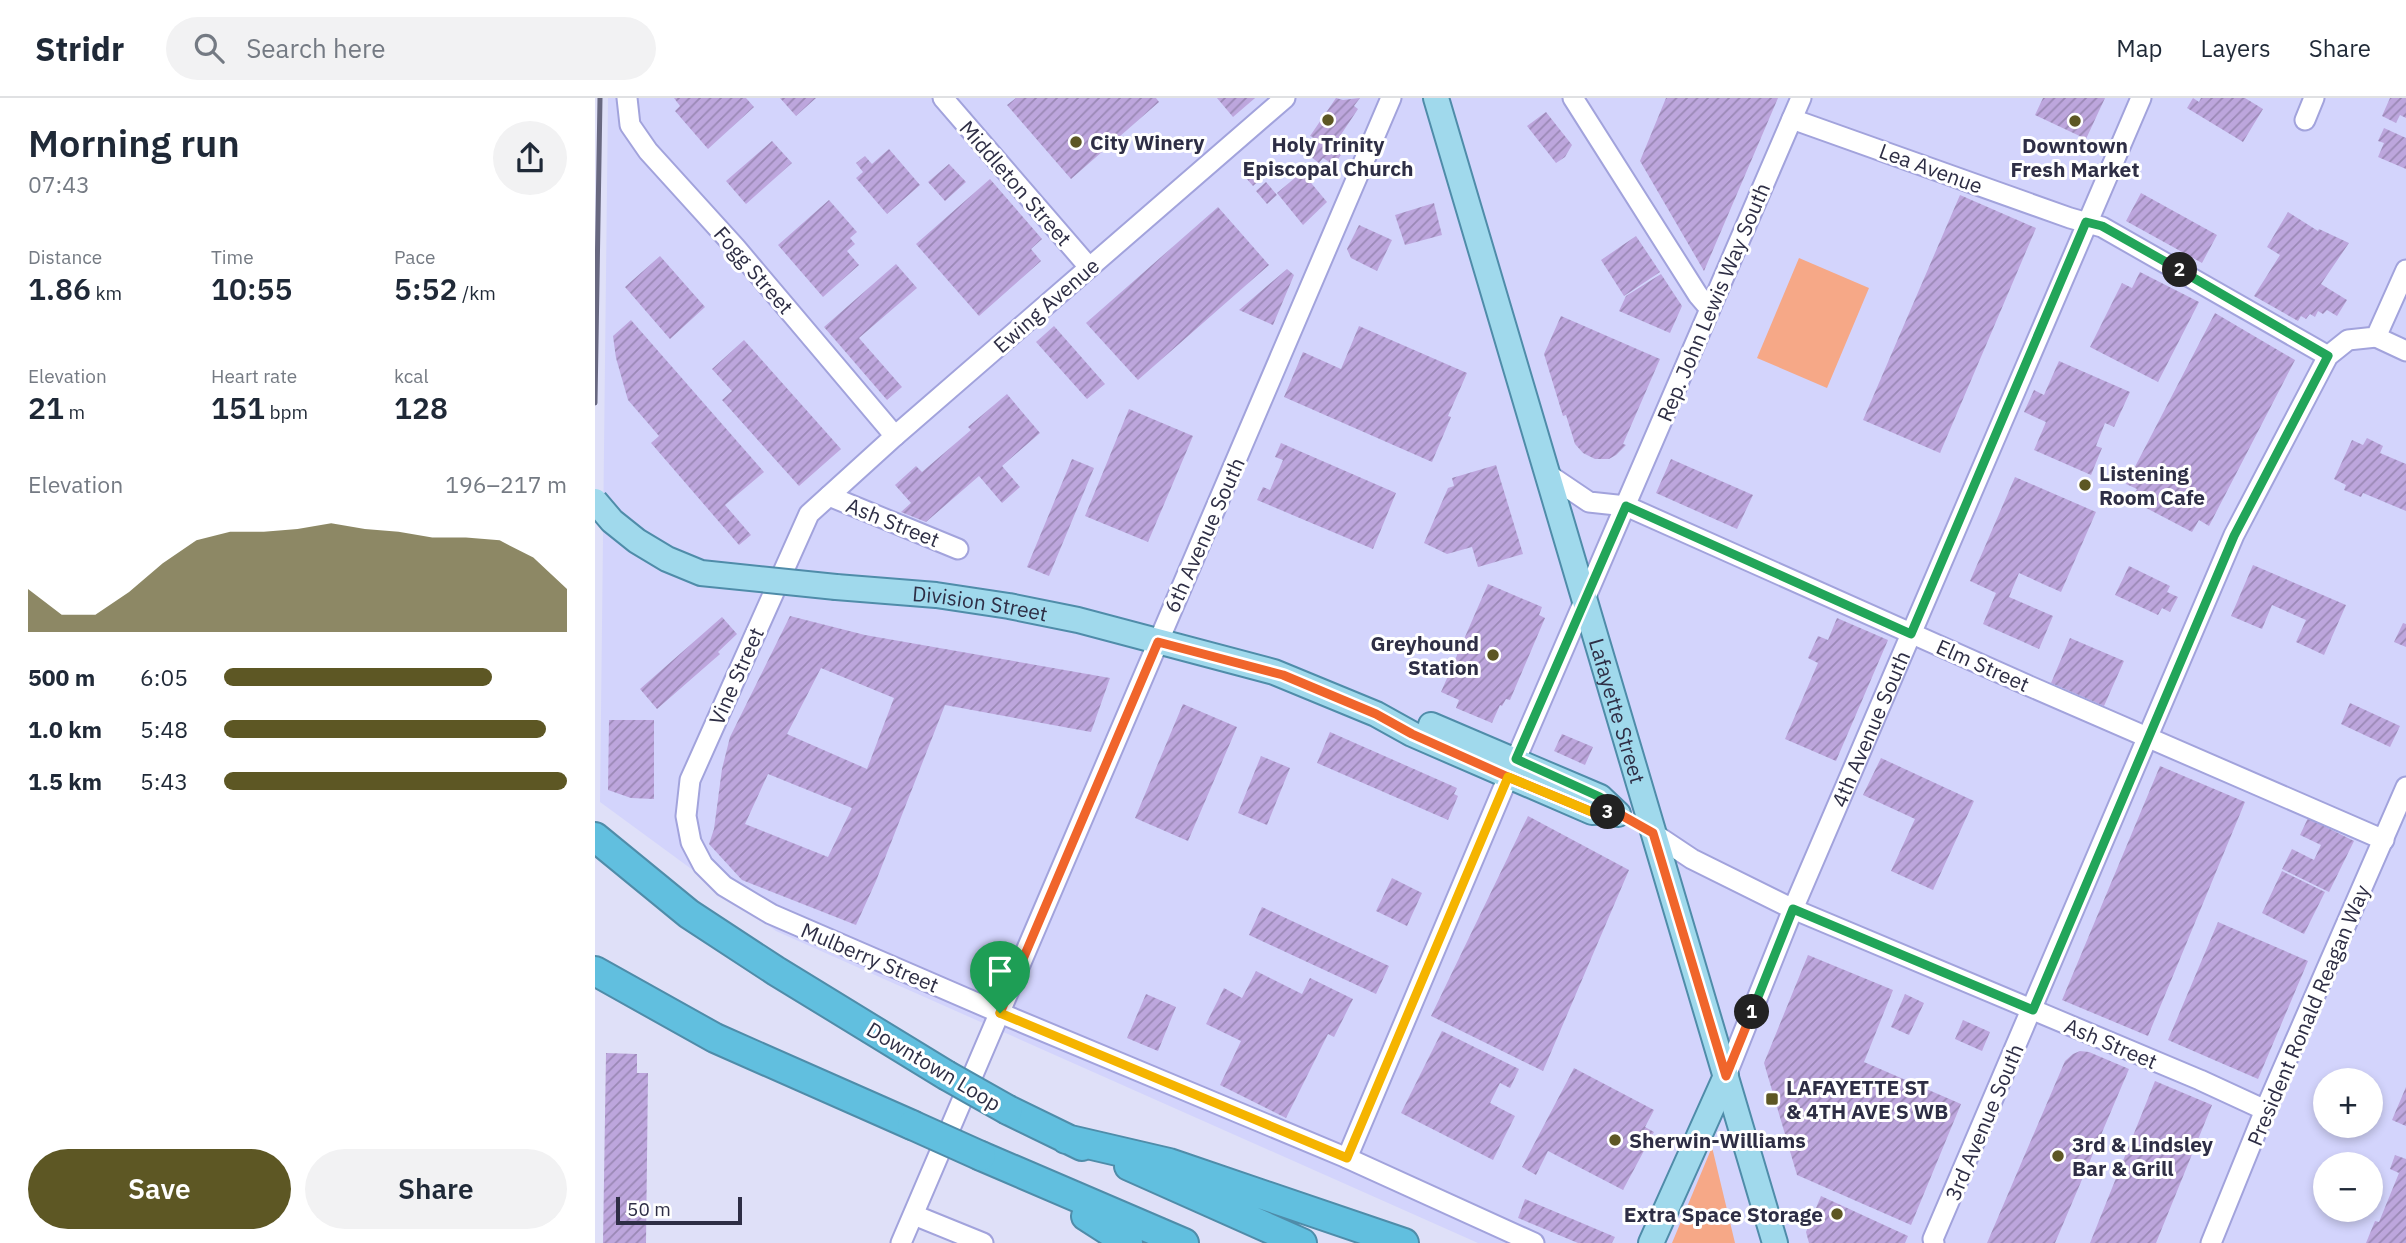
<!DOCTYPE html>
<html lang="en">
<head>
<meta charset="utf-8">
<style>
  :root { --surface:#fff; --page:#f2f2f3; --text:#1f2937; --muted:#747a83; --line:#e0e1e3; --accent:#5d5724 }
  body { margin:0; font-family:"IBM Plex Sans",sans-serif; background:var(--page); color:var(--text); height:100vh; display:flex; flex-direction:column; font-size:26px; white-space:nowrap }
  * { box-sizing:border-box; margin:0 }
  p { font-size:23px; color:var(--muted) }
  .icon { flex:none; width:38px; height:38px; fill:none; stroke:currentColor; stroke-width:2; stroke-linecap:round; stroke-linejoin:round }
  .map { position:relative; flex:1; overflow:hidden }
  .panel { display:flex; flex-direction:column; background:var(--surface); width:595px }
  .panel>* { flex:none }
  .fabs { position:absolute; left:1718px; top:970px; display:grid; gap:14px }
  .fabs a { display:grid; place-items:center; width:70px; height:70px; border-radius:50%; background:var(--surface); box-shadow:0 4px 10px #0003; font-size:35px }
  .scale { position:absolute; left:21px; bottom:18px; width:126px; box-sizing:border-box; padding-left:7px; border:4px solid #2e2e45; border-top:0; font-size:19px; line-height:24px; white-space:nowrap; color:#2e2e45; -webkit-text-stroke:5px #fff; paint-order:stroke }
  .pin { position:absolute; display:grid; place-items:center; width:60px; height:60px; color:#fff; margin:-72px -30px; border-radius:50% 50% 50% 0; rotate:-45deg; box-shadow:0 0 7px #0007 }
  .pin .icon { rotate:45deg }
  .km { position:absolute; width:35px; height:35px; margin:-18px; border-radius:50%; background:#222; color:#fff; font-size:19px; line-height:35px; text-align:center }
  .round { display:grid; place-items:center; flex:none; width:74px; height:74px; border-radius:37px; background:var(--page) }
  .headline { display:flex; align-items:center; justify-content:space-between; height:119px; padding:0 28px }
  h1 { font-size:38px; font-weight:600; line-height:52px }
  .stats { display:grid; grid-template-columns:repeat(3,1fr); gap:10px; height:119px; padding:7px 28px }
  .stats div { display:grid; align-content:center }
  .stats b { font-size:30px; font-weight:600 }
  .stats small { font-size:19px; font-weight:400 }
  .stats p { font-size:19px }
  .chart { height:196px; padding:14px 28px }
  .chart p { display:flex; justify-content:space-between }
  .chart svg { width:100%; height:126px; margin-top:7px; fill:var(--accent); opacity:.7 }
  .primary-button { display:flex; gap:14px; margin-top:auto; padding:14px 28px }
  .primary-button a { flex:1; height:80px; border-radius:42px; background:var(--accent); color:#fff; font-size:28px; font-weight:600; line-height:80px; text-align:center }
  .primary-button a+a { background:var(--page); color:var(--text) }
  ul { padding:0 28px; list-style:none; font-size:23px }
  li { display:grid; grid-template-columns:112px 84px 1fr; align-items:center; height:52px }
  li i { height:18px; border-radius:9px; background:var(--accent) }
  header { display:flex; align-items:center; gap:42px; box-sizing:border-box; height:98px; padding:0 35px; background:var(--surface); border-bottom:2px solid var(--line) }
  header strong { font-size:33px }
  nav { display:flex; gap:38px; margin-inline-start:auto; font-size:24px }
  .search { width:490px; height:63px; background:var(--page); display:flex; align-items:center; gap:18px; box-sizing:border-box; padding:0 24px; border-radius:38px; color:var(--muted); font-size:26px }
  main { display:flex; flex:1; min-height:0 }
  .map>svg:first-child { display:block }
  .built { fill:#d3d4fc; fill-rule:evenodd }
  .green { fill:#f6a887 }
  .building { fill:url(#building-hatch); fill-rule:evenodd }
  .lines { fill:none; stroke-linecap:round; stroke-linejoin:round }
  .minor-casing { stroke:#a2a3dc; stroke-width:23 }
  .major-casing { stroke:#4f8ca9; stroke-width:28 }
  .highway-casing { stroke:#4f8ca9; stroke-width:32 }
  .minor { stroke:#fff; stroke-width:19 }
  .major { stroke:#a0d9ec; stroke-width:24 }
  .highway { stroke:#61bfdf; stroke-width:28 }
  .rail { stroke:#686880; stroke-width:5 }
  .major-bridge-casing { stroke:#4f8ca9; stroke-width:28; stroke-linecap:butt }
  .highway-bridge-casing { stroke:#4f8ca9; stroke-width:32; stroke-linecap:butt }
  .major-bridge { stroke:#a0d9ec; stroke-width:24 }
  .highway-bridge { stroke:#61bfdf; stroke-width:28 }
  .split-1-casing { stroke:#fff; stroke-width:14 }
  .split-2-casing { stroke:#fff; stroke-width:14 }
  .split-3-casing { stroke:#fff; stroke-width:14 }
  .split-4-casing { stroke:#fff; stroke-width:14 }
  .split-1 { stroke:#f0652b; stroke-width:9 }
  .split-2 { stroke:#22a559; stroke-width:9 }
  .split-3 { stroke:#22a559; stroke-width:9 }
  .split-4 { stroke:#f5b400; stroke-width:9 }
  .poi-dot { fill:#5d5724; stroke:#fff; stroke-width:2.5 }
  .labels { text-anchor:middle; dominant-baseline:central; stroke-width:6; stroke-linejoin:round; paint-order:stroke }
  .poi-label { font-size:21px; font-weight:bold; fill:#2e2e45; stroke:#fff; text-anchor:start }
  .street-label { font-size:21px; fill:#2e2e45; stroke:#fff }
</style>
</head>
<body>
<header>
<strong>Stridr</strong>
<div class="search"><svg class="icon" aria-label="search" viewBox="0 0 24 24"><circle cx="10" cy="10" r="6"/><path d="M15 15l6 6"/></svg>Search here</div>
<nav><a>Map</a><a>Layers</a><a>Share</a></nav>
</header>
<main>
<section class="panel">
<div class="headline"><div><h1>Morning run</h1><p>07:43</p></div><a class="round"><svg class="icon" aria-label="share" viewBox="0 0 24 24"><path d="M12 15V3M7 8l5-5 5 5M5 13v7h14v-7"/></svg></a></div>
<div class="stats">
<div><p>Distance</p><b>1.86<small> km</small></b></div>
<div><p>Time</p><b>10:55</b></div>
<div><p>Pace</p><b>5:52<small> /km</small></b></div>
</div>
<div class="stats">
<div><p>Elevation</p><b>21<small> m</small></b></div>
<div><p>Heart rate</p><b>151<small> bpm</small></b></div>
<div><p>kcal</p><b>128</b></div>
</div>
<div class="chart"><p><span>Elevation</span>196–217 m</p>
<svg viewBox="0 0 160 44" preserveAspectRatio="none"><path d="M0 44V29L10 38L20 38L30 30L40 20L50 12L60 9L70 9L80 8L90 6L100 8L110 9L120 11L130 11L140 12L150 18L160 29V44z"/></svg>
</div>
<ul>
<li><b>500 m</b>6:05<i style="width:78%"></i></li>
<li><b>1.0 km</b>5:48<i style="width:94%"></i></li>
<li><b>1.5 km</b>5:43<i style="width:100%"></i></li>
</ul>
<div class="primary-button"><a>Save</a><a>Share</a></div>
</section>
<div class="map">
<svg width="1811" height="1145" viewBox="0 0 1811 1145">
  <defs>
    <pattern id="building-hatch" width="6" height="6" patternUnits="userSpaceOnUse" patternTransform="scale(1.75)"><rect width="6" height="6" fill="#bda6dd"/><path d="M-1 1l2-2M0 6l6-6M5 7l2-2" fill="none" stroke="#9a88b5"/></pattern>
  </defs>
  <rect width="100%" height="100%" fill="#dfe0f8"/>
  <path class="built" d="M 13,0 L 1811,0 L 1811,1145 L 883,1145 L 181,833 L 5,704 ZM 1731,982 L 1776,982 L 1776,1027 L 1731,1027 ZM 1731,1066 L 1776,1066 L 1776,1111 L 1731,1111 Z"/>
  <path class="green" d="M 1204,160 L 1274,190 L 1232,290 L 1162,260 Z
    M 1117,1049 L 1140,1145 L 1077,1145 Z"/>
  <path class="building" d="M 79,0 L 151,0 L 159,9 L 113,51 L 80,13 L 85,8 Z
    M 185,0 L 221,0 L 201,18 Z
    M 421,0 L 561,0 L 564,4 L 476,81 L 412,7 Z
    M 622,0 L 660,0 L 638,19 Z
    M 741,0 L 748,2 L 765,0 L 759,8 L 763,11 L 737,50 L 746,57 L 739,67 L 728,60 L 724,65 L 708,53 L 718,39 L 715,38 Z
    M 1071,0 L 1183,0 L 1109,173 L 1045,63 Z
    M 1448,0 L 1510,0 L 1491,41 L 1440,17 Z
    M 1598,0 L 1604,4 L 1606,0 L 1650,0 L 1668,11 L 1648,44 L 1592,10 Z
    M 1795,0 L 1811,0 L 1811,20 L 1805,17 L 1801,25 L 1787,18 Z
    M 951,14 L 977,47 L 970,59 L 961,65 L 932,28 Z
    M 1789,30 L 1811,40 L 1811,71 L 1783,59 L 1789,45 L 1783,43 Z
    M 177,43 L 197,65 L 151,106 L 131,83 Z
    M 294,51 L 325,87 L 292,116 L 261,80 L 268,74 L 261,65 L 270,58 L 277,66 Z
    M 654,65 L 667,80 L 658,88 L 645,73 Z
    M 354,66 L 371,84 L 350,103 L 333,84 Z
    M 707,74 L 732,104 L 708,127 L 682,95 Z
    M 395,81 L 447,141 L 436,151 L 446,163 L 384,218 L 321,146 Z
    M 671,84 L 682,97 L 672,106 L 661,93 Z
    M 1546,95 L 1622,137 L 1607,165 L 1531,123 Z
    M 1365,97 L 1441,130 L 1345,355 L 1268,322 Z
    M 234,102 L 262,134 L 255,140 L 260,146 L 252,153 L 264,167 L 228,199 L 183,147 Z
    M 839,105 L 847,137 L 810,147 L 800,117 Z
    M 623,109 L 674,167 L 543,282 L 491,225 Z
    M 1693,114 L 1723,133 L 1724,131 L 1754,145 L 1726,186 L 1752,202 L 1742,218 L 1732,212 L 1728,216 L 1723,213 L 1720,219 L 1715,216 L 1711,221 L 1706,218 L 1703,223 L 1659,198 L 1685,157 L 1672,149 Z
    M 764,127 L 797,142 L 782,173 L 756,160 L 752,151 Z
    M 1041,138 L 1065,174 L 1029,198 L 1006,162 Z
    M 65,158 L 110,209 L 75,241 L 30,189 Z
    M 301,166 L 322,190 L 264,240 L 307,289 L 292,302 L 229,229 Z
    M 692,171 L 699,177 L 678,227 L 644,212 Z
    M 1545,174 L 1604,204 L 1563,284 L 1495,249 L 1527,185 L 1537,190 Z
    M 1066,176 L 1087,208 L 1075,235 L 1024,213 L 1031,198 Z
    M 1620,215 L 1700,262 L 1614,428 L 1604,422 L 1597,434 L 1536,402 L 1542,391 L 1531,386 Z
    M 966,218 L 1065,261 L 1028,346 L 1031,347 L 1021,357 L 1014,361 L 1000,361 L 988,355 L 980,346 L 971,317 L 968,318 L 949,256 Z
    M 36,222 L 169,374 L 130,407 L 156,437 L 144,447 L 56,345 L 64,338 L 33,302 L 21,260 L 18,238 Z
    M 459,228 L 510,286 L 492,301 L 441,244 Z
    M 764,228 L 872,275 L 853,318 L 856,319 L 837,364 L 689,299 L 708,254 L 746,271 Z
    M 149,242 L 246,351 L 204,388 L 127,302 L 137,293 L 117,271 Z
    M 1464,263 L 1535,294 L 1519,329 L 1510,325 L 1501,348 L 1507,350 L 1496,377 L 1439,352 L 1451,324 L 1429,314 L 1439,292 L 1449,297 Z
    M 412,296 L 445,335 L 407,368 L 425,389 L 407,405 L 384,378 L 331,424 L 306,414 L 316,405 L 300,387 L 321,368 L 327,374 L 376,332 L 373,329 Z
    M 534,311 L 598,338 L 553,444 L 490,418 Z
    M 1772,340 L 1788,348 L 1785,355 L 1811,366 L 1811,413 L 1768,395 L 1766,399 L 1749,392 L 1751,387 L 1739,381 L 1757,342 L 1768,347 Z
    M 686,345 L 801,395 L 778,451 L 662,402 L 668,389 L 675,392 L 688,362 L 680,359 Z
    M 477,361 L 499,370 L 454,478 L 432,469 Z
    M 1076,361 L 1158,397 L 1142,431 L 1061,395 Z
    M 901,367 L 928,456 L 883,469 L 877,449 L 852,456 L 829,445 L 853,390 L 859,388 L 857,380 Z
    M 1420,379 L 1501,414 L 1466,494 L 1424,475 L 1414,499 L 1458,518 L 1444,551 L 1388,526 L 1401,495 L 1375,483 Z
    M 1658,467 L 1751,507 L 1729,557 L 1701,544 L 1711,522 L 1677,507 L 1667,531 L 1636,518 Z
    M 1534,468 L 1575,488 L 1572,494 L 1583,499 L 1575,514 L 1567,510 L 1563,517 L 1520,497 Z
    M 893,486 L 947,509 L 944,517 L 950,520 L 915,602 L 911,601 L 907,608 L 905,607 L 897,625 L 861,610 L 864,602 L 846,594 Z
    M 195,518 L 270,537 L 515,580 L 496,634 L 350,607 L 281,783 L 261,827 L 147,782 L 114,746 L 119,731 L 127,671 L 135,639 ZM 226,570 L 299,600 L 272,671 L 192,636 ZM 173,676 L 257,710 L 233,759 L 150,726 Z
    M 127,519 L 142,536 L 123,554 L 125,556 L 62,611 L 45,591 Z
    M 1242,520 L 1293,542 L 1241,663 L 1190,641 L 1223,565 L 1213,560 L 1223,538 L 1233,542 Z
    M 1808,525 L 1811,526 L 1811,549 L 1799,544 Z
    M 1475,540 L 1529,563 L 1509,608 L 1456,585 Z
    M 1755,605 L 1805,628 L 1795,649 L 1746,626 Z
    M 588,606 L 642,629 L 593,743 L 540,720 Z
    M 14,622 L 59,622 L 59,701 L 36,700 L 13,692 Z
    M 735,634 L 862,690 L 859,696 L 863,698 L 853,722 L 722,665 Z
    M 967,636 L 998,649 L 990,667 L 959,653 Z
    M 666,658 L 695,670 L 672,727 L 643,715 Z
    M 1286,660 L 1379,703 L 1338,792 L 1296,773 L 1320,721 L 1268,697 Z
    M 1565,668 L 1650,704 L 1553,938 L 1467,902 Z
    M 933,718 L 1034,772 L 948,973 L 836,918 Z
    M 1713,720 L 1759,743 L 1734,794 L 1687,771 L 1697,751 L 1719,762 L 1726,747 L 1705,737 Z
    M 1687,773 L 1730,794 L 1709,836 L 1667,815 Z
    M 797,780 L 827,795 L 812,828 L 781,813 Z
    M 667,809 L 794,868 L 781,896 L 654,837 Z
    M 1623,824 L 1713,863 L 1663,981 L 1573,942 Z
    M 1213,857 L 1298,892 L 1269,964 L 1366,1006 L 1316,1127 L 1202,1077 L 1169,965 Z
    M 661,873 L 707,896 L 715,880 L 758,901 L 739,939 L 733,936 L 691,1020 L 625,987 L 646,943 L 611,926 L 629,890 L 647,900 Z
    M 551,896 L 581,909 L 563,953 L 532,940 Z
    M 1310,896 L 1329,905 L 1314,937 L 1296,929 Z
    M 1368,922 L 1395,934 L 1387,953 L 1360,941 Z
    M 847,933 L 924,971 L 915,990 L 905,985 L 895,1005 L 920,1018 L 898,1062 L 806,1015 Z
    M 1485,953 L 1494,954 L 1534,971 L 1460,1145 L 1392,1145 L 1470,963 L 1478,956 Z
    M 11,955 L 42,956 L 42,975 L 53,975 L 51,1145 L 8,1145 Z
    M 979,970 L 1059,1012 L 1050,1029 L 1059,1034 L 1028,1092 L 953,1053 L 941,1077 L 927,1069 Z
    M 1560,983 L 1617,1007 L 1561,1145 L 1495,1145 Z
    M 1811,989 L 1811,1028 L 1797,1022 Z
    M 1800,1057 L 1811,1061 L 1811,1145 L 1771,1145 L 1780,1123 L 1784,1124 L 1804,1075 L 1795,1071 Z
    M 1226,1098 L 1313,1138 L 1310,1145 L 1214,1145 L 1211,1134 Z
    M 930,1101 L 1020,1139 L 1017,1145 L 983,1145 L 923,1120 Z"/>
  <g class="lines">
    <defs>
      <g id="minor">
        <path d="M 32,0 L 35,27 L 53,53 L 141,150 L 300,338"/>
        <path d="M 348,0 L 494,169"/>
        <path d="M 690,0 L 300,338 L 214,416 L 95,682 L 91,718 L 96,744 L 108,767 L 129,788 L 176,816 L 405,915 L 752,1060 L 939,1145"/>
        <path d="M 978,0 L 1103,197 L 1115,211"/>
        <path d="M 1197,21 L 1475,120 L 1507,129 L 1733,258"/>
        <path d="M 1710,22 L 1719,0"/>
        <path d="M 1781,239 L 1811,253"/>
        <path d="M 951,375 L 994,404 L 1031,408 L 1432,587 L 1789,742"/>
        <path d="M 234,398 L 363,451"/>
        <path d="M 921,661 L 1206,0"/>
        <path d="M 1058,735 L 1097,761 L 1198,811 L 1605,982 L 1670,1012"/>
        <path id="s1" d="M 1131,978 L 1198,811 L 1546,0"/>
        <path d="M 752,1060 L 913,679"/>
        <path d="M 319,1117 L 388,1145"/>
        <path d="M 306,1145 L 796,0"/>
        <path d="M 1339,1145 L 1338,1141 L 1639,437 L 1733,258 L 1753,242 L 1781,239 L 1811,172"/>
        <path d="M 1616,1145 L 1670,1012 L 1811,689"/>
      </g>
      <g id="major">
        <path id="s2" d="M 841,0 L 1180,1145"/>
        <path id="s3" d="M 241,489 L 341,497 L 414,508 L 483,522 L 679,574 L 781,616 L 817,636 L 997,714 L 1019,713"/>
        <path d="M 836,627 L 1005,699 L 1023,716"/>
        <path d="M 1056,1145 L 1131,978"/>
      </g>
      <path id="highway" d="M 0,739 L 94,816 L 181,873 L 351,977
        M 0,873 L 120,940 L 317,1027
        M 413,1012 L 487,1048
        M 471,1041 L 574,1065 L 809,1145
        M 386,1058 L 589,1145
        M 534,1068 L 707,1145
        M 491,1118 L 533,1145"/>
    </defs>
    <use href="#minor" class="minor-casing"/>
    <use href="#major" class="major-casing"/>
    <use href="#highway" class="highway-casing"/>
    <use href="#minor" class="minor"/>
    <use href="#major" class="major"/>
    <use href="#highway" class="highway"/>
    <path class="rail" d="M 0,305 L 5,0"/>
    <defs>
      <path id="major-bridge" d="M 0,403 L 17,423 L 42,443 L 72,461 L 106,475 L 241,489"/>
      <path id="highway-bridge" d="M 351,977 L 413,1012
        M 317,1027 L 386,1058"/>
    </defs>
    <use href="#major-bridge" class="major-bridge-casing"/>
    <use href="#highway-bridge" class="highway-bridge-casing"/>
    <use href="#major-bridge" class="major-bridge"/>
    <use href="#highway-bridge" class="highway-bridge"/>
  </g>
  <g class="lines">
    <defs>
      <path id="split-1" d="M 405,915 L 563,544 L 688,577 L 781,616 L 817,636 L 913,679 L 997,714 L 1019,713 L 1058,735 L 1131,978 L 1157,914"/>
      <path id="split-2" d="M 1157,914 L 1198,811 L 1438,912 L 1639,438 L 1733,258 L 1585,172"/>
      <path id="split-3" d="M 1013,714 L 1019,713 L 1005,699 L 921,661 L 1031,408 L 1316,536 L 1491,124 L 1507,128 L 1585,172"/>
      <path id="split-4" d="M 405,915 L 752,1060 L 913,679 L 997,714 L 1013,714"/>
    </defs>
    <use href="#split-1" class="split-1-casing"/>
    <use href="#split-2" class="split-2-casing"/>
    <use href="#split-3" class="split-3-casing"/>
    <use href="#split-4" class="split-4-casing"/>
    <use href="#split-1" class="split-1"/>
    <use href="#split-2" class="split-2"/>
    <use href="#split-3" class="split-3"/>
    <use href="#split-4" class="split-4"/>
  </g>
  <g class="poi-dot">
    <circle cx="733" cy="22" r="7"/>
    <circle cx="1480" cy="23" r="7"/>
    <circle cx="481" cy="44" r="7"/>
    <circle cx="1490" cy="387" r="7"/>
    <circle cx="898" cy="557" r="7"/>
    <rect x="1170" y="994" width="14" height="14" rx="3.5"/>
    <circle cx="1020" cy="1042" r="7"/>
    <circle cx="1463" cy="1058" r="7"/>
    <circle cx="1242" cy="1116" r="7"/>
  </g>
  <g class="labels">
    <g class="poi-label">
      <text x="495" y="44">City Winery</text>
      <text x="733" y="46" text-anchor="middle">Holy Trinity<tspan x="733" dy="24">Episcopal Church</tspan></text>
      <text x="1480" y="47" text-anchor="middle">Downtown<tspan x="1480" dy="24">Fresh Market</tspan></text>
      <text x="1504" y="375">Listening<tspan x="1504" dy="24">Room Cafe</tspan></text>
      <text x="884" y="545" text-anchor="end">Greyhound<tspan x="884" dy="24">Station</tspan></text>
      <text x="1191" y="989">LAFAYETTE ST<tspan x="1191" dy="24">&amp; 4TH AVE S WB</tspan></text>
      <text x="1034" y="1042">Sherwin-Williams</text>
      <text x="1477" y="1046">3rd &amp; Lindsley<tspan x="1477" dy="24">Bar &amp; Grill</tspan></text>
      <text x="1228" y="1116" text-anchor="end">Extra Space Storage</text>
    </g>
    <g class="street-label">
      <text transform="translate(1336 70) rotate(20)">Lea Avenue</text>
      <text transform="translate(421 85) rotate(49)">Middleton Street</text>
      <text transform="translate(159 172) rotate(49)">Fogg Street</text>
      <text transform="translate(1118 204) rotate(-67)">Rep. John Lewis Way South</text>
      <text transform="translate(451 207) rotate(-41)">Ewing Avenue</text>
      <text transform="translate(298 424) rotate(22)">Ash Street</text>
      <text transform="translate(609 437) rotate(-66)">6th Avenue South</text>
      <text stroke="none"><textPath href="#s3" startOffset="145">Division Street</textPath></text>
      <text transform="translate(1388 567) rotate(24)">Elm Street</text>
      <text transform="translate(141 578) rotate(-66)">Vine Street</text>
      <text stroke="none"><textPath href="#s2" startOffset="639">Lafayette Street</textPath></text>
      <text stroke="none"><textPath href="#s1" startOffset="376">4th Avenue South</textPath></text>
      <text transform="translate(275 859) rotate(23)">Mulberry Street</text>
      <text transform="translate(1713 917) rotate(-67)">President Ronald Reagan Way</text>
      <text transform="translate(1516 945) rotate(23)">Ash Street</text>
      <text transform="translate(339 968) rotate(31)">Downtown Loop</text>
      <text transform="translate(1389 1024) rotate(-67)">3rd Avenue South</text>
    </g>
  </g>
</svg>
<div class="fabs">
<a>+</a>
<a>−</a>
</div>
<div class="scale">50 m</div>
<div class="pin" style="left:405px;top:915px;background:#1e9e55"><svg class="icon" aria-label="arrive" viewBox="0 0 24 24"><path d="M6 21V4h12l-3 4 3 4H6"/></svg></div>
<b class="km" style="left:1157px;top:914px">1</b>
<b class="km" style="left:1585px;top:172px">2</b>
<b class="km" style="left:1013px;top:714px">3</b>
</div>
</main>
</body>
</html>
